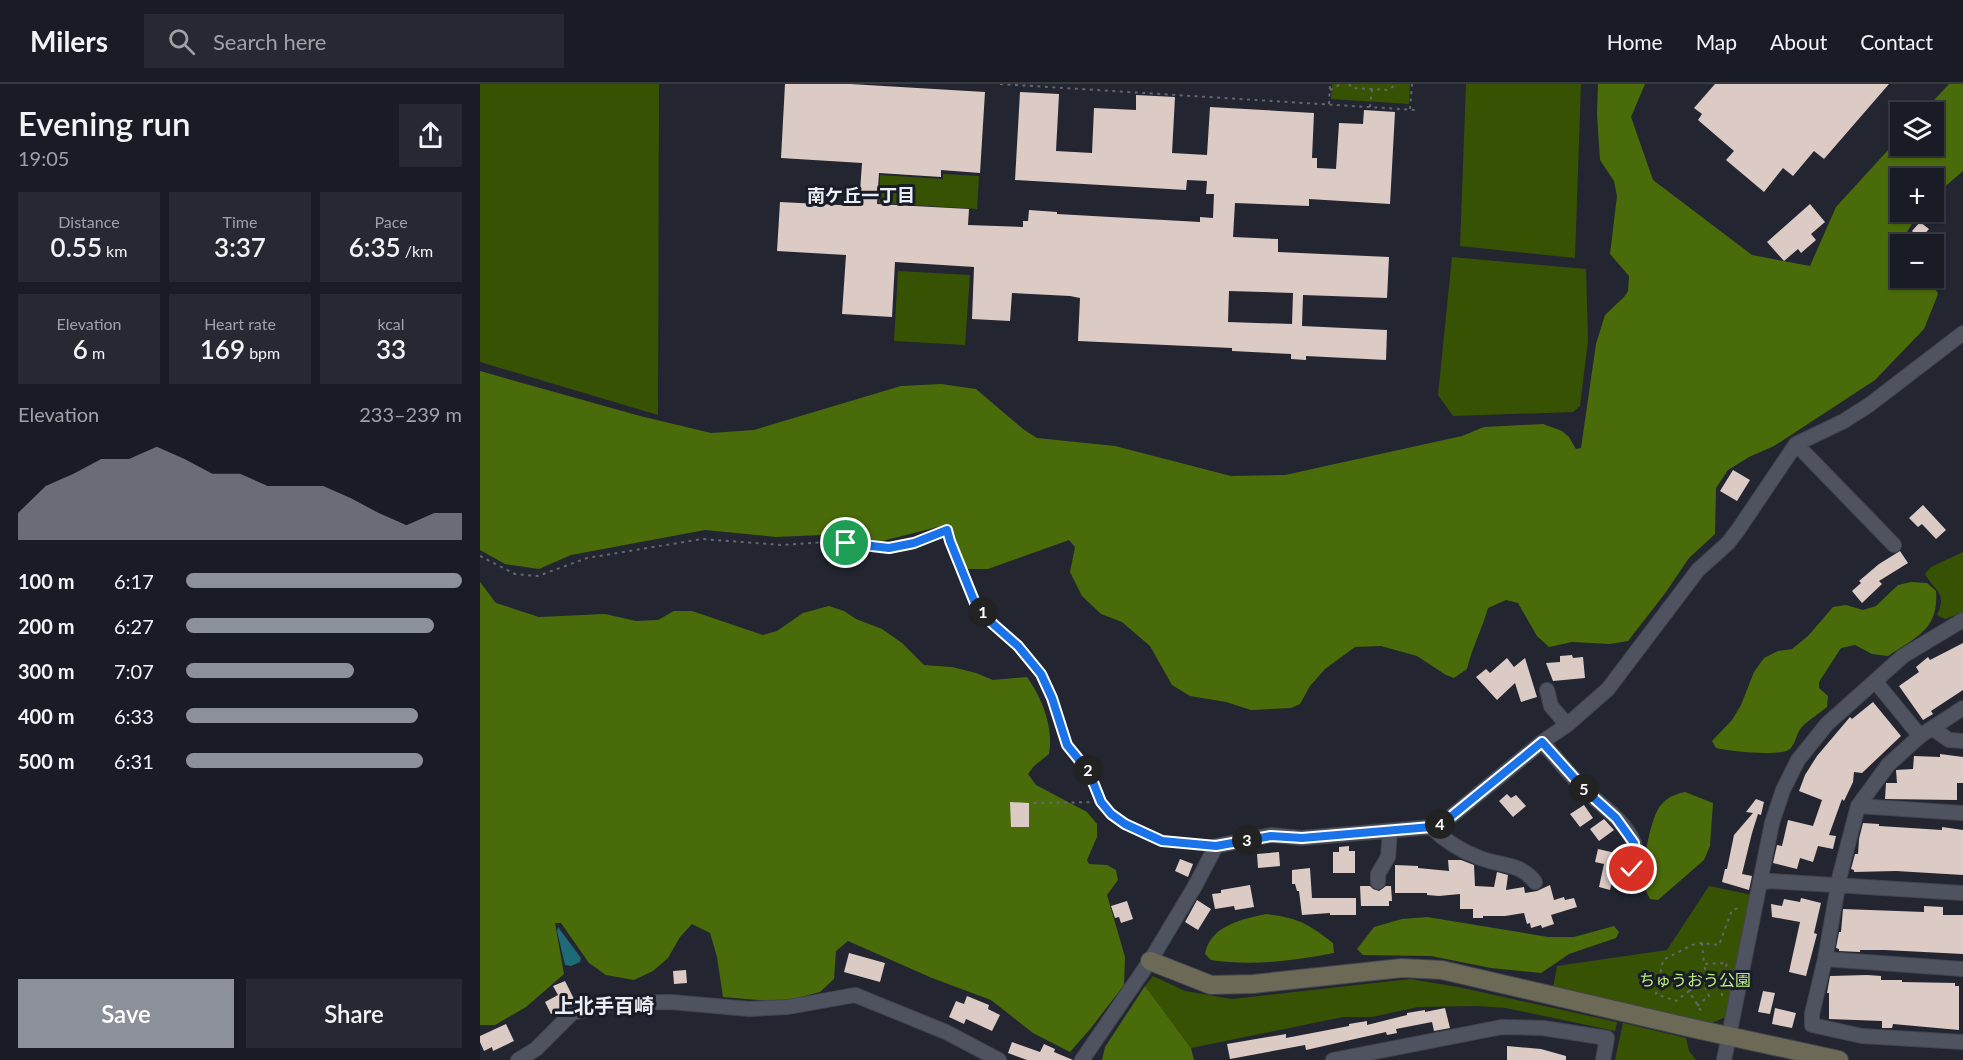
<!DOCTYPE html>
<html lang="en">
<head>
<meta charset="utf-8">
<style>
  :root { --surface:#1a1c25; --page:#272932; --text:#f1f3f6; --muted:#9fa1a7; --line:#383a42; --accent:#8c9099 }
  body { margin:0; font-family:Lato,"Noto Sans JP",sans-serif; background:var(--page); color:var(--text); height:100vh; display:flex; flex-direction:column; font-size:22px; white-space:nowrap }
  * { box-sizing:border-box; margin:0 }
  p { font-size:20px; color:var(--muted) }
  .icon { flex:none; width:33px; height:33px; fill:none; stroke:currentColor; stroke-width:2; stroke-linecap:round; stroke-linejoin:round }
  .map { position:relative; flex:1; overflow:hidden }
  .details { display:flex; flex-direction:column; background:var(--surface); width:480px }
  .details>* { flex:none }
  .fabs { position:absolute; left:1410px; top:18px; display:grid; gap:12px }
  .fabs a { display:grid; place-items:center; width:54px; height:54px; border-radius:0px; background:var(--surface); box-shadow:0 2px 4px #0004,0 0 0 2px var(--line); font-size:30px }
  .pin { position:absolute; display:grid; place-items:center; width:51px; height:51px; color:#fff; margin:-26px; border:3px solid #fff; border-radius:50%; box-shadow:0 2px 6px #0007 }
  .km { position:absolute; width:30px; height:30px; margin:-15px; border-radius:50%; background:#222; color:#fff; font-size:16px; line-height:30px; text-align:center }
  .round { display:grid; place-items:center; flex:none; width:63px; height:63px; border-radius:0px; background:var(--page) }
  .overview { display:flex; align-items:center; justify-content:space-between; height:102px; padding:0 18px }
  h1 { font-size:33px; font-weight:600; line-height:45px }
  .stats { display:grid; grid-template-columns:repeat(3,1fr); gap:9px; height:102px; padding:6px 18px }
  .stats div { display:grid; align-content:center; border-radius:0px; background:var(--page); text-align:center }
  .stats b { font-size:26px; font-weight:600 }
  .stats small { font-size:16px; font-weight:400 }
  .stats p { font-size:16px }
  .chart { height:168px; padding:12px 18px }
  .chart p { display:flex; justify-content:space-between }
  .chart svg { width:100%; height:108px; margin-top:6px; fill:var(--accent); opacity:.7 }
  .action { display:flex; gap:12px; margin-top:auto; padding:12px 18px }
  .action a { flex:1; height:69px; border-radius:0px; background:var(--accent); color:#fff; font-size:24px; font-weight:600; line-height:69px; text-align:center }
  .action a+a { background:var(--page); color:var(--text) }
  ul { padding:0 18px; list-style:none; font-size:20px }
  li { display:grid; grid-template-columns:96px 72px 1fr; align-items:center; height:45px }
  li i { height:15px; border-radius:8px; background:var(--accent) }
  header { display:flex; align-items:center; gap:36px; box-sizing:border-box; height:84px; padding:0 30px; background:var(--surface); border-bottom:2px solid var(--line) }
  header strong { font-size:28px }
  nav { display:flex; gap:33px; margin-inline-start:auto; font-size:21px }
  .search { width:420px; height:54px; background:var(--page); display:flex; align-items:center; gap:15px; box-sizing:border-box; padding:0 21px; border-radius:0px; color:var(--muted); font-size:22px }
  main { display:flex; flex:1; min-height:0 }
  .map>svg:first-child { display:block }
  .green { fill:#385203 }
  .forest { fill:#4a6b09 }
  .water { fill:#1f6a77 }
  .building { fill:#dccac5; fill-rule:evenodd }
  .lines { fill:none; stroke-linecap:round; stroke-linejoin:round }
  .street-casing { stroke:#42454e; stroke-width:16 }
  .secondary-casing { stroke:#42454e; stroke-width:20 }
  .path { stroke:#63666f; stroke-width:2; stroke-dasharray:3 4.5; stroke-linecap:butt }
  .street { stroke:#4f5360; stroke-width:14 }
  .secondary { stroke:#6c6a56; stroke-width:18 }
  .route-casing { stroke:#fff; stroke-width:12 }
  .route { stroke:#1a73e8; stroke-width:8 }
  .labels { text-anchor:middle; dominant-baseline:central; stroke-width:6; stroke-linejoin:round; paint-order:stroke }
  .park-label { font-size:16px; fill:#beef7c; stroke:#191d27 }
  .neighbourhood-label { font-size:18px; font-weight:bold; fill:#ebeef5; stroke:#191d27 }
  .quarter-label { font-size:20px; font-weight:bold; fill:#ebeef5; stroke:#191d27 }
</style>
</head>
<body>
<header>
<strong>Milers</strong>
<div class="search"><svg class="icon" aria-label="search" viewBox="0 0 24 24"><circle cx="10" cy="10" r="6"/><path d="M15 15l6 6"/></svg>Search here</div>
<nav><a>Home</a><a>Map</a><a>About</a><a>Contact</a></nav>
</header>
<main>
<section class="details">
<div class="overview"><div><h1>Evening run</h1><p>19:05</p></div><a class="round"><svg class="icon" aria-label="share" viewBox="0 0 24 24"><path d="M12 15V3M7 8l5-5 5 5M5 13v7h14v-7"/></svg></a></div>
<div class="stats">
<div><p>Distance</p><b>0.55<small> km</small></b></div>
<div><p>Time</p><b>3:37</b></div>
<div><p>Pace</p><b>6:35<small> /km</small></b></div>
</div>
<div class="stats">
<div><p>Elevation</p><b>6<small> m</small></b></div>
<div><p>Heart rate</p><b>169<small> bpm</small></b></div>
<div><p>kcal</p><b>33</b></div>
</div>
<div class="chart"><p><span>Elevation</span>233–239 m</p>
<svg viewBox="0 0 160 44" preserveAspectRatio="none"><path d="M0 44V33L10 22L20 17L30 11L40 11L50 6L60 11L70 17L80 17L90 22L100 22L110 22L120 27L130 33L140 38L150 33L160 33V44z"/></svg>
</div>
<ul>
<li><b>100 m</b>6:17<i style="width:100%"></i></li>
<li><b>200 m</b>6:27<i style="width:90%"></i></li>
<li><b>300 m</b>7:07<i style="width:61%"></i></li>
<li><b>400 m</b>6:33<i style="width:84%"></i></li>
<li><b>500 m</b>6:31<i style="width:86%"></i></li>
</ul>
<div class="action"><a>Save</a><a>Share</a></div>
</section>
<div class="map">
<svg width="1483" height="976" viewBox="0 0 1483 976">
  <rect width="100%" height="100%" fill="#232631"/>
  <path class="green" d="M 0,0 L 179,0 L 178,331 L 0,278 Z
    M 852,0 L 930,0 L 929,20 L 851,15 Z
    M 986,0 L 1101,0 L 1095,174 L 980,162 Z
    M 463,90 L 499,92 L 497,125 L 399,119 L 400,91 L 463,95 Z
    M 972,173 L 1106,185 L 1108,257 L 1100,322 L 1093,328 L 973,332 L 958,311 Z
    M 418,187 L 490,191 L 485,261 L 414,257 Z
    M 1483,468 L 1483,528 L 1465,535 L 1457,531 C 1468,508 1454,507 1445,490 L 1451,483 Z
    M 1229,802 L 1272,811 L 1248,932 L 1232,939 L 1073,904 L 1077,882 L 1187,866 Z
    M 673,892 L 705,907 L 752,915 L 930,895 L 978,903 L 1137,938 L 1135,947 L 1026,924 L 996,922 L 938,923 L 892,933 L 863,933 L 711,964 L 665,902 Z
    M 1143,939 L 1206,954 L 1209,967 L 1216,976 L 1135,976 Z"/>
  <path class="forest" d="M 1118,0 L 1165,0 L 1151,33 L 1173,96 L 1272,171 L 1330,182 L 1356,123 L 1420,53 L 1420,62 L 1454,62 L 1454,28 L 1443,28 L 1469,0 L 1483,0 L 1483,87 L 1454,112 L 1454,94 L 1420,94 L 1420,128 L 1439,128 L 1427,148 L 1433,160 L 1420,160 L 1420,194 L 1450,194 L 1458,210 L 1444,245 L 1395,296 L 1294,362 L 1269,373 L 1248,386 L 1236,404 L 1235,450 L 1209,474 L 1186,508 L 1148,557 L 1130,560 L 1092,558 L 1069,563 L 1057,552 L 1038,519 L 1026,516 L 1008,524 C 1002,545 992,564 987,585 L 974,594 L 966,591 L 937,572 L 901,562 L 875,563 L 845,585 L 830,602 L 820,620 L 811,624 L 771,626 L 746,618 L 710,612 L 692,601 L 670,562 L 642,538 L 621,530 L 602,512 L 590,488 L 595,463 L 589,456 L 508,485 L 487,485 L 470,440 L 402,457 L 342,451 L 296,453 L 225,446 L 91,471 L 59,485 L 25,480 L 0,466 L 0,287 L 160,332 L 231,349 L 274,346 L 421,302 L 461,300 L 496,305 L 543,345 L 557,354 L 635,362 L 751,392 L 805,391 L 982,352 L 1004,343 L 1063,340 L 1082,347 L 1089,353 L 1096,365 L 1101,364 L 1116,260 L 1125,231 L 1144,213 L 1148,207 L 1149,192 L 1130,170 L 1137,112 L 1134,97 L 1120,76 L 1117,31 Z
    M 0,498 L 16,519 L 59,533 L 125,530 L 156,537 L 178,536 L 194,527 L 212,527 L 283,551 L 297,547 L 323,529 L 349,522 L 364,527 L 376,535 L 402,545 L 422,559 L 444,581 L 472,583 L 496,589 L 513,596 L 547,593 C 562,614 574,644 569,670 L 554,682 L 548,690 L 556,701 L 607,728 L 617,740 L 617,753 L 607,776 L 609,780 L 627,781 L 636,786 L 638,796 L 627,811 L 645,873 L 644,901 L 611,944 L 590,968 L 553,949 L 511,916 L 452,894 L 368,857 L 356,867 L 354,895 L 340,908 L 301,918 L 243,913 L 237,873 L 230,849 L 212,840 L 200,853 L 188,874 L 173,887 L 154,896 L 126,891 L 109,879 L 81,839 L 75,839 L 84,890 L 46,923 L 15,941 L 0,941 Z
    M 1431,498 L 1447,499 L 1456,507 C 1459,546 1436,553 1408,572 L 1392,570 L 1375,561 L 1361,564 L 1339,598 L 1339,604 L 1348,612 L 1347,623 C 1339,630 1328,636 1321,644 C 1316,650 1316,659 1310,665 C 1301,673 1248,667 1236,664 L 1232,657 L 1252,636 L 1261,621 L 1274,588 L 1284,574 L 1298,567 L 1312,565 L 1328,552 L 1353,523 L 1366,521 L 1383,526 L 1396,522 L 1418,501 Z
    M 1205,708 L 1233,719 L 1230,762 L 1224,776 L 1178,816 L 1170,815 C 1168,811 1165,806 1164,802 C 1161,786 1170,733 1181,721 C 1187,713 1196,710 1205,708 Z
    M 786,830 C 818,834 827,839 853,859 L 854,869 C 813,877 772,882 731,876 L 725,870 C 730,842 762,835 786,830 Z
    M 947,833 L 1068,853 L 1094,853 L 1134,842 L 1139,848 L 1136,854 L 1089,870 L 1061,889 L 1011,884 L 951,872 L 883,871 L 877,865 L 894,843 L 922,835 Z
    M 665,902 L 711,964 L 714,976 L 622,976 L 625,963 Z"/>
  <path class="water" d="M 78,843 L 101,874 L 100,878 L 91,882 L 85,881 L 77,847 Z"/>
  <path class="building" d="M 305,0 L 370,0 L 505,8 L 500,89 L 461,86 L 461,93 L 399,89 L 397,120 L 489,125 L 488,141 L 543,143 L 543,137 L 548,137 L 549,126 L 577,128 L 577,130 L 720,138 L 720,133 L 733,134 L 734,110 L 726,110 L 727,97 L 707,96 L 706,106 L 535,96 L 540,8 L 579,10 L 576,67 L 612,69 L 614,24 L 656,26 L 656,11 L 695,13 L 692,69 L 727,71 L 730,23 L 834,29 L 832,74 L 837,74 L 837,84 L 856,85 L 859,39 L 883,40 L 884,26 L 915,28 L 910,120 L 829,115 L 829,122 L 755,119 L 753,153 L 798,155 L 798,168 L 909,173 L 907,214 L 823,211 L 822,242 L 907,246 L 906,276 L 826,272 L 826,276 L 811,275 L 811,270 L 752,267 L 752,264 L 598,257 L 600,214 L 590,212 L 532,209 L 530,237 L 492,235 L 494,183 L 415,178 L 412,233 L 362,230 L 366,171 L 297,167 L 300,118 L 379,122 L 382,79 L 301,74 ZM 749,207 L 813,209 L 812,240 L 748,238 Z
    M 1235,0 L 1409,0 L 1344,75 L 1334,67 L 1313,92 L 1303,84 L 1284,108 L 1246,76 L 1254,67 L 1218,36 L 1222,30 L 1214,24 Z
    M 1330,120 L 1345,138 L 1331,150 L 1336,156 L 1321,169 L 1318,165 L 1304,177 L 1287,158 Z
    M 1440,138 L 1449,145 L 1440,155 L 1432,147 Z
    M 1253,386 L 1270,396 L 1257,417 L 1240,407 Z
    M 1443,421 L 1466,446 L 1456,455 L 1442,440 L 1438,443 L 1429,434 Z
    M 1420,467 L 1428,479 L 1399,497 L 1402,500 L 1382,519 L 1372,507 L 1381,499 L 1379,497 L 1399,480 Z
    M 1483,559 L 1483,606 L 1451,627 L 1453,630 L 1443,636 L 1419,602 L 1439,588 L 1436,583 L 1448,573 L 1450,576 Z
    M 1092,571 L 1093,574 L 1103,573 L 1105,594 L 1073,597 L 1066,579 L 1080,578 L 1080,572 Z
    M 1027,574 L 1034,583 L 1045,574 L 1057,613 L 1041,618 L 1035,599 L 1017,616 L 996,593 L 1006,585 L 1010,589 Z
    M 1393,618 L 1421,652 L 1382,689 L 1374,688 L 1373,698 L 1364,717 L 1362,715 L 1349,751 L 1356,752 L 1353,765 L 1338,762 L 1333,778 L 1320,774 L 1317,785 L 1293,779 L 1297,761 L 1302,762 L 1308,736 L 1333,742 L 1342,716 L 1319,707 L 1325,691 L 1337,672 L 1370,633 L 1372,635 Z
    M 1460,670 L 1483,673 L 1483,699 L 1477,699 L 1477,716 L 1405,715 L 1406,699 L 1417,699 L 1416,686 L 1433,685 L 1434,672 L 1460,673 Z
    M 1027,710 L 1031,714 L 1036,711 L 1046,722 L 1033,733 L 1019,717 Z
    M 1276,715 L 1284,718 L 1281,731 L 1278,730 L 1272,749 L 1262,790 L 1272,792 L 1269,806 L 1242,798 L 1245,785 L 1247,785 L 1254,751 L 1273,729 L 1266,728 Z
    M 530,718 L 549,719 L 549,743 L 531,743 Z
    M 1104,721 L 1113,734 L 1100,743 L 1090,730 Z
    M 1124,735 L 1134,746 L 1119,757 L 1110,745 Z
    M 1383,739 L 1399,740 L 1399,742 L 1462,746 L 1462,743 L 1483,746 L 1483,791 L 1416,787 L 1374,788 L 1374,786 L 1371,785 L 1375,770 L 1378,770 L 1379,755 Z
    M 869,762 L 869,767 L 875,767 L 875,789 L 853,789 L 853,768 L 859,768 L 859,763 Z
    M 1118,765 L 1140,770 L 1130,806 L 1119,803 L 1124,780 L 1115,778 Z
    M 799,768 L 800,782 L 778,784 L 777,770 Z
    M 700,775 L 713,780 L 708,793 L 695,787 Z
    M 968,776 L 981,776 L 994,781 L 995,802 L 1014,803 L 1017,788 L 1028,791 L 1026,806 L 1044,803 L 1045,809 L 1057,807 L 1070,801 L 1074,816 L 1084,813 L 1085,816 L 1094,814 L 1097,823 L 1071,831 L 1074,840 L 1062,844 L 1061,841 L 1051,844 L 1050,839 L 1047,840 L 1044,829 L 1025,832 L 1003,832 L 1003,834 L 993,834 L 993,825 L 980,825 L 980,810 L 959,812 L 947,811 L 947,809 L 915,809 L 915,781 L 938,782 L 938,784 L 969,787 Z
    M 830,784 L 832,814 L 876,814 L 876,831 L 850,831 L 850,829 L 822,831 L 819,807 L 817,807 L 815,800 L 812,800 L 812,786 Z
    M 770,801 L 774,823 L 755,826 L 754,822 L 735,825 L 732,810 L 741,809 L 741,806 Z
    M 880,802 L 890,802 L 893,805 L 899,807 L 906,802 L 911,802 L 912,817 L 909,817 L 909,822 L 881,822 Z
    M 1321,814 L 1341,819 L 1334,849 L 1337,850 L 1326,892 L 1309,888 L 1320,838 L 1292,833 L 1291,820 L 1302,822 L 1304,815 L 1320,818 Z
    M 717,816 L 731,825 L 718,846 L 705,838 Z
    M 647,817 L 653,835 L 641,839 L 639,833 L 635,834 L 631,822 Z
    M 1444,822 L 1463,823 L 1463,831 L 1483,831 L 1483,870 L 1405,866 L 1380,866 L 1380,868 L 1359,867 L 1359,865 L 1356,864 L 1359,848 L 1361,848 L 1363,825 L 1444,828 Z
    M 369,869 L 405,879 L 400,898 L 364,888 Z
    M 206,886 L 207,899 L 194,900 L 193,887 Z
    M 1387,891 L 1401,892 L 1401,896 L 1422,896 L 1422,898 L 1475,899 L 1475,902 L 1479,902 L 1479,946 L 1413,940 L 1412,944 L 1402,944 L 1402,937 L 1349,935 L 1349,909 L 1347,909 L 1350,892 Z
    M 85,897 L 94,915 L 80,921 L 82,925 L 71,930 L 65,918 L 78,911 L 73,902 Z
    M 1283,907 L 1295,909 L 1290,930 L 1278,928 Z
    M 487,912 L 509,921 L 508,925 L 520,931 L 512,947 L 486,935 L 484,940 L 469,933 L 476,917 L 484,920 Z
    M 965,924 L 970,944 L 954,947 L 952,938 L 916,945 L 917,949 L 907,951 L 906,948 L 826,966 L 825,961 L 750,975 L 747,960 L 806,950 L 806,954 L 869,942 L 869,940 L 887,937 L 887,941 L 927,931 L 927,929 L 945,926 L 945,928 Z
    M 1295,924 L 1316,929 L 1312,944 L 1292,940 Z
    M 26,940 L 34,957 L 13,967 L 12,963 L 4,967 L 0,958 L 0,952 Z
    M 532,958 L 560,968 L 564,960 L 575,965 L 574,968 L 593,976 L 547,976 L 528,969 Z
    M 1027,962 L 1061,965 L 1086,972 L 1086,976 L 1027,976 Z"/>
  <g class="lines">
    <defs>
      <path id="street" d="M 1316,360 L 1414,461
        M 1395,597 L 1440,652
        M 1067,606 L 1071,622 L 1087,641
        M 1483,624 L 1440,652 L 1408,681 L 1378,722 L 1360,791 L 1345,875 L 1332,930 L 1332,941 L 1382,952 L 1483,958
        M 1452,644 L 1469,656 L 1483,657
        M 1062,658 C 1077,675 1091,692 1106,707 C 1122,722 1145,737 1154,759 C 1159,773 1151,787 1142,797
        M 1378,722 L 1483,729
        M 951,743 C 966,758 981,767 1000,774 C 1021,782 1041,779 1055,798
        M 898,798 L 898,790 L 908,773 L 910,747
        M 1280,799 L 1290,797 L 1483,809
        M 1345,875 L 1483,885
        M 38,976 L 56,965 L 92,929 L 135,919 L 191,918 L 269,925 L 308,923 L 375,911 L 466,948 L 519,976
        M 602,976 L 670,877 L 715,802 L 736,762 L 791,751 L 822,754 L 951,743 L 963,739 L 1062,658 L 1087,641 L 1128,605 L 1218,486 L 1248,459 L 1258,446 L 1316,360 L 1364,337 L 1389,321 L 1483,249
        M 853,976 L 1022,943 L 1063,944 L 1127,954 L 1123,976
        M 1244,976 L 1292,739 L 1303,706 L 1318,676 L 1347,640 L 1423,572 L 1483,536"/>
      <path id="secondary" d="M 670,877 L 731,901 L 773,900 L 922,884 L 962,886 L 1216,945 L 1359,976"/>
    </defs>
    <use href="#street" class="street-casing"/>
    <use href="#secondary" class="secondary-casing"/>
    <path class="path" d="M 520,0 L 936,26
      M 869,0 L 872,4 L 909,6 L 916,0
      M 850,6 L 861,0
      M 849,20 L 850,0
      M 890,23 L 892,5
      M 930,25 L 932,0
      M 467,443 L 470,457 L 495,519 L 513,540 L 538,562 L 561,589 L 572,614 L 587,661 L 609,688 L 621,718 L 631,731 L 645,740 L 682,757 L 721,761
      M 0,472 L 35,490 L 58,492 L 107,474 L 222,455 L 302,461 L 345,458 L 409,464 L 434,459 L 467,446
      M 554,719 L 621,718
      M 1222,859 L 1212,861 L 1183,876 L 1176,910 L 1196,917 L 1209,907 L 1223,930
      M 1209,907 L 1227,893 L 1224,880
      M 1242,912 L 1242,897 L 1247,879 L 1224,880 L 1222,859 L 1239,861 L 1252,826 L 1262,823
      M 1217,922 L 1229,912 L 1223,897"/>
    <use href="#street" class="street"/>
    <use href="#secondary" class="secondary"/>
  </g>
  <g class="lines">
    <defs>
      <path id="route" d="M 366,459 L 409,464 L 434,459 L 467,446 L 470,457 L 495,519 L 513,540 L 538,562 L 561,590 L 572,614 L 587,661 L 609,688 L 621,718 L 631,730 L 645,740 L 682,757 L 736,762 L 791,752 L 822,754 L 951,743 L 963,739 L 1062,658 L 1105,706 L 1136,734 L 1154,759 L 1155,773 L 1152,785"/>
    </defs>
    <use href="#route" class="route-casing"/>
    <use href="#route" class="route"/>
  </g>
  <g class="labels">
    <g class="park-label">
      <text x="1215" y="895">ちゅうおう公園</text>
    </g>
    <g class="neighbourhood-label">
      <text x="381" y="111">南ケ丘一丁目</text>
    </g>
    <g class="quarter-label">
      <text x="124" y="921">上北手百崎</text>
    </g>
  </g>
</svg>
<div class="fabs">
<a><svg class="icon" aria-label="layers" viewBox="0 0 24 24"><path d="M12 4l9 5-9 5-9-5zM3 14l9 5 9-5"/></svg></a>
<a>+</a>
<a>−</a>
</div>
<div class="pin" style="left:366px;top:459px;background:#1e9e55"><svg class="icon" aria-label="arrive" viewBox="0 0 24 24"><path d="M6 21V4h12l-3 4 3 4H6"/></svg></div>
<div class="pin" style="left:1152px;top:785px;background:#d93025"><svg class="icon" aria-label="check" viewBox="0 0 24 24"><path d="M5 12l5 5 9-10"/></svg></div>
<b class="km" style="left:503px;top:528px">1</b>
<b class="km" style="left:608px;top:686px">2</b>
<b class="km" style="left:767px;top:756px">3</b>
<b class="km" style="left:960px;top:740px">4</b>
<b class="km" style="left:1104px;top:705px">5</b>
</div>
</main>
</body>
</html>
